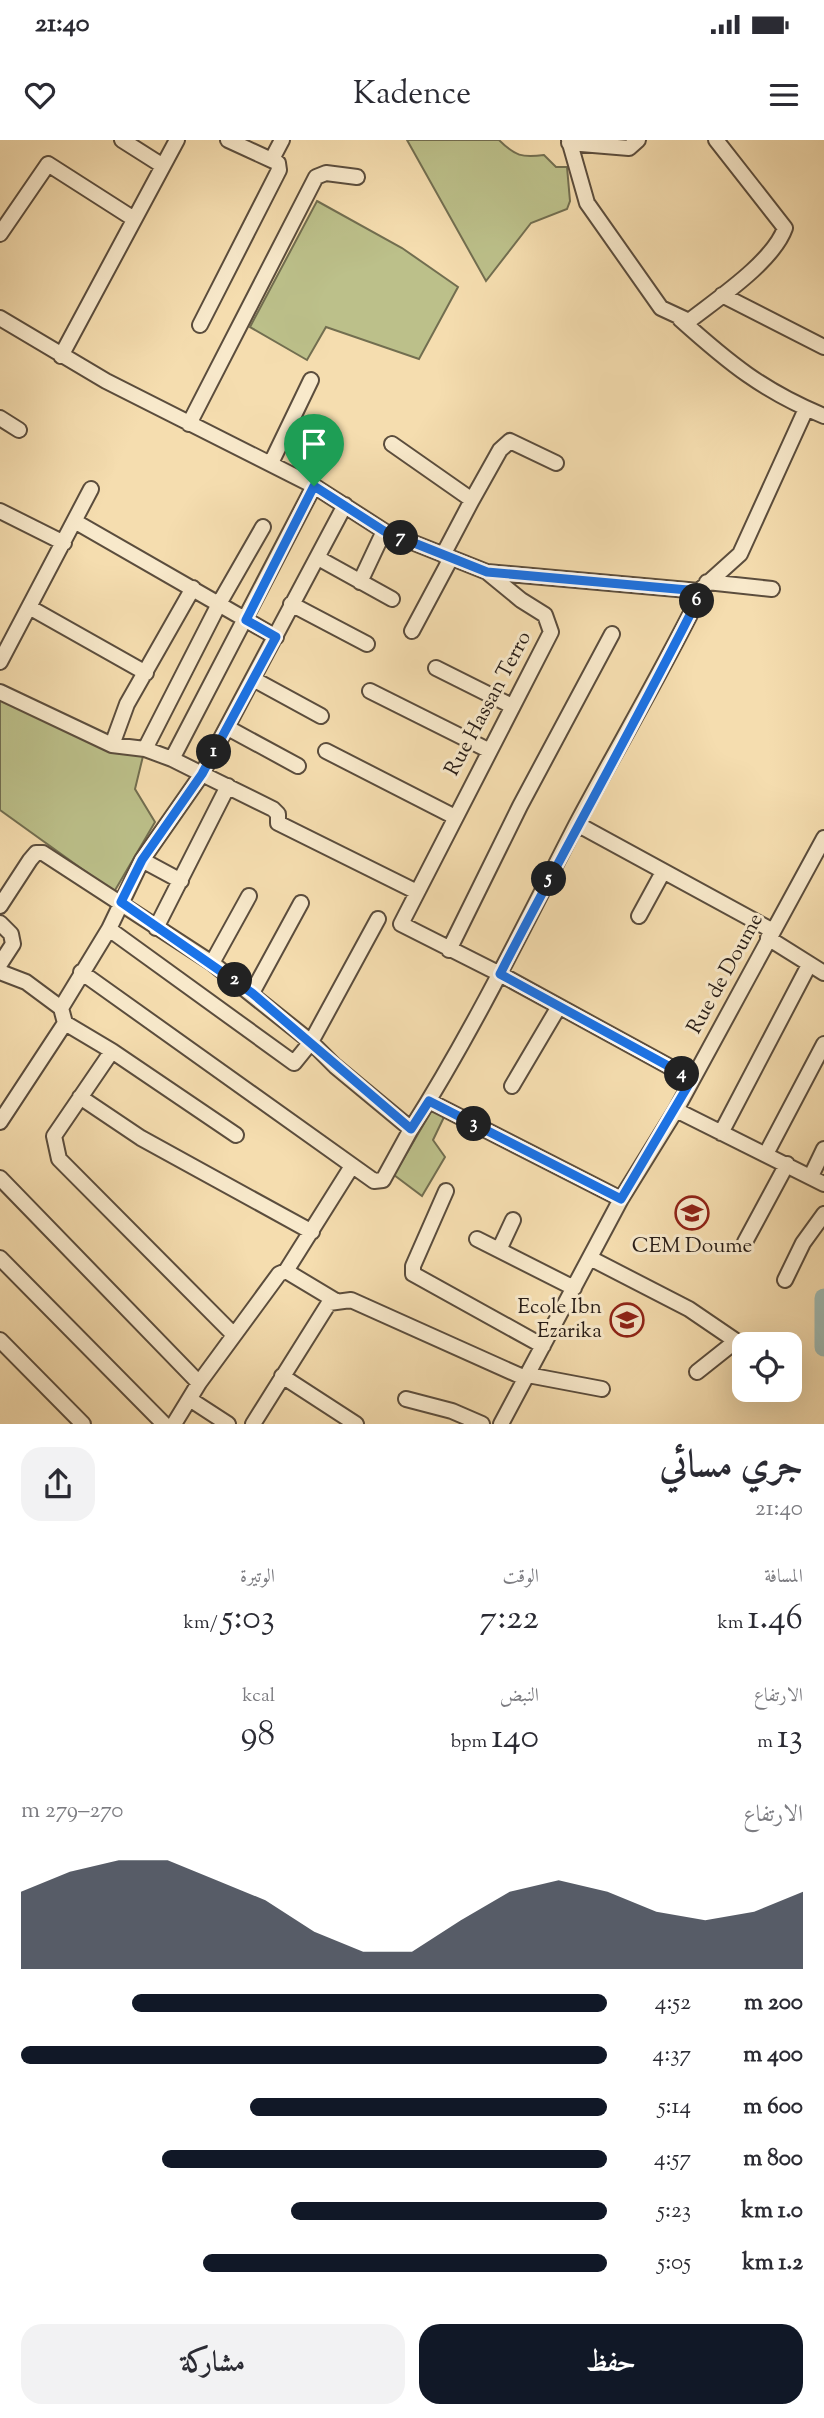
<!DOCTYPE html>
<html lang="ar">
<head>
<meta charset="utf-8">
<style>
  :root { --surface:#fff; --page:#f2f2f3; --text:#2b2b33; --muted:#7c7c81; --accent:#111827 }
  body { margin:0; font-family:"Sorts Mill Goudy",Amiri,serif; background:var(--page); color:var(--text); direction:rtl; height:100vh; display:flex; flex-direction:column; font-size:26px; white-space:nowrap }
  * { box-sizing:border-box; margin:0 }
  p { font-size:23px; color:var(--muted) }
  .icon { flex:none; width:38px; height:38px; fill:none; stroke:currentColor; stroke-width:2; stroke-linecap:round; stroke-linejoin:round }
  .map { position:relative; height:1284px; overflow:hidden; direction:ltr }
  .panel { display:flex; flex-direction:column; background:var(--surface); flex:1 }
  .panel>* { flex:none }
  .fabs { position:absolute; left:732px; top:1192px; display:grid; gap:14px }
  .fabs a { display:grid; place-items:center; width:70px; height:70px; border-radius:14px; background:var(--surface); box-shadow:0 7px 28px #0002; font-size:35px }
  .pin { position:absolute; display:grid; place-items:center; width:60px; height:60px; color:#fff; margin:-72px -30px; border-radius:50% 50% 50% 0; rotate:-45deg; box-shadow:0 0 7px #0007 }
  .pin .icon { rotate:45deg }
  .km { position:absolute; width:35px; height:35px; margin:-18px; border-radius:50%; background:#222; color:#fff; font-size:19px; line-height:35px; text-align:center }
  .round { display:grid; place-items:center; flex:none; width:74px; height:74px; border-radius:21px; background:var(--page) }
  .head { display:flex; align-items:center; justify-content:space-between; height:119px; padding:0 21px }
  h1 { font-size:38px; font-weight:600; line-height:52px }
  .figures { display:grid; grid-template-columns:repeat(3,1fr); gap:10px; height:119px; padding:7px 21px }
  .figures div { display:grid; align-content:center }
  .figures b { font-size:35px; font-weight:600 }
  .figures small { font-size:19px; font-weight:400 }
  .figures p { font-size:19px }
  .chart { height:196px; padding:14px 21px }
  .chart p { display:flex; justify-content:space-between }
  .chart svg { width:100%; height:126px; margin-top:7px; fill:var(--accent); opacity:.7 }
  .primary-button { display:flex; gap:14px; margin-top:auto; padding:14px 21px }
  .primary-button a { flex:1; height:80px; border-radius:21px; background:var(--accent); color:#fff; font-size:28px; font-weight:600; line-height:80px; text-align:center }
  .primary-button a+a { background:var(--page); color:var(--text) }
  ul { padding:0 21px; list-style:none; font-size:23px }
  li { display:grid; grid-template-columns:112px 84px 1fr; align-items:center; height:52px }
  li i { height:18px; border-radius:9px; background:var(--accent) }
  .status { display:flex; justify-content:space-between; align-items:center; height:49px; padding:0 35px; background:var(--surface); direction:ltr }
  .status svg { height:19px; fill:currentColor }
  header { display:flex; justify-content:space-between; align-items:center; height:91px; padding:0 21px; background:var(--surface); font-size:32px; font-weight:600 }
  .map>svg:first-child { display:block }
  .green { fill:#bcc08a; stroke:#726e50; stroke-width:2 }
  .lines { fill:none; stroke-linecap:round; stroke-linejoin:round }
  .river { stroke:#9fbab3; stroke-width:19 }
  .minor-casing { stroke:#5b4d3d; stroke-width:18 }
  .minor { stroke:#f8e9cb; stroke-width:14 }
  .route-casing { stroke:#fff; stroke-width:14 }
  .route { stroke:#1a73e8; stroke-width:9 }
  .labels { text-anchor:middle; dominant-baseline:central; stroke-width:6; stroke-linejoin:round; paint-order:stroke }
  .street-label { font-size:21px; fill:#281d17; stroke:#f8e9cb }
  .poi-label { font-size:21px; fill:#281d17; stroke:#f8e9cb }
</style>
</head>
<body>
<div class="status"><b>21:40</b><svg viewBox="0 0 49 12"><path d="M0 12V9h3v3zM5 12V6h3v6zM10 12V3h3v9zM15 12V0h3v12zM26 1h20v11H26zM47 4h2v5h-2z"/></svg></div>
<header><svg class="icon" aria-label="menu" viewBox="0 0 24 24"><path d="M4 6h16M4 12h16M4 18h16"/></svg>Kadence<svg class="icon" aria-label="heart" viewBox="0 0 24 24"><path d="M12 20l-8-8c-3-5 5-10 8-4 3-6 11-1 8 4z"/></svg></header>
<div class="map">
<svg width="824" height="1284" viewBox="0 0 824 1284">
  <rect width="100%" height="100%" fill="#f5ddaf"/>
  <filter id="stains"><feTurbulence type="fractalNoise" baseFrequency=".00286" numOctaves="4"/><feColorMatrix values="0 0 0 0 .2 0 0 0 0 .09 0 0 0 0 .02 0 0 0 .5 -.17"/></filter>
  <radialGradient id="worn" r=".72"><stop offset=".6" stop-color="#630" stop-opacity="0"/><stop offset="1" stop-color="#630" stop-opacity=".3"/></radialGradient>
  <path class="green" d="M 407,0 L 499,0 C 515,16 522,18 544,15 L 556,27 L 567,27 L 570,61 L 567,69 L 531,83 L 486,141 Z
    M 317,61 L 402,108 L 458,147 L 419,219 L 326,187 L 307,220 L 250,187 Z
    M 0,548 L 144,612 L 135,649 L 155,682 L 114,752 L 0,670 Z
    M 432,970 L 445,975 L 433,1000 L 445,1017 L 422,1056 L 394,1035 Z"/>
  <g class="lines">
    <path class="river" d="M 824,1158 L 824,1207"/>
    <defs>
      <path id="minor" d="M 122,0 L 163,26
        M 569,0 L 587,63 L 661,168 L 689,181 C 717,159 773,122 785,88 L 716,0
        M 569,3 L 629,8 L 638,0
        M 272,19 L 282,0
        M 0,94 L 48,24 L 134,79
        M 722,155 L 824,207
        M 0,178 L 106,241 L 314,346 L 384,391 L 487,432 L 521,460 L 545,475 L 551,492 L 401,784 L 500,834 L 692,939
        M 680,179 C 729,223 763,251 824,276
        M 200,185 L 279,30 L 278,23 L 228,0
        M 61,216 L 177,0
        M 0,278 L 19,290
        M 189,284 L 316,37 L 326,33 L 357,37
        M 392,304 L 472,360 L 443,415
        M 271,323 L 311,240
        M 472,360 L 500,310 L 510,301 L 556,323
        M 345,365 L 202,634 L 273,669 L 278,674 L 278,683 L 417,752
        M 0,371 L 64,403
        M 76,382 L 276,497
        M 318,418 L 392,459
        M 360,442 L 384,391
        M 707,442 L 772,449
        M 699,451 L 740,414 L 806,269
        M 291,464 L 367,504
        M 29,467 L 146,533
        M 412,491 L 451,418
        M 0,522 L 91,349
        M 436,528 L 512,566
        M 253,539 L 321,576
        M 370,551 L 488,610
        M 0,552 L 112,605 L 145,609 L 172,619
        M 228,588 L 298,626
        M 112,605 L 127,564 L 193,448
        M 145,609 L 220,462 L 263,387
        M 326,611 L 455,677
        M 577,684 L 773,791
        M 142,720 L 109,789 L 61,868 L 65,883 L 112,911 L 54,996 L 59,1019 L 234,1195
        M 181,741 L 142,720 L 202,634 L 172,619 L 314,346
        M 0,766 L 30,720 L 36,713 L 43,713 L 212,823 L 311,902 L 335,926 L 411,989 C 473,891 523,788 576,685 C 616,610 659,537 697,461 L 699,451 L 487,432
        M 639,776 L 663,732
        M 0,783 L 11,794 L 13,804 L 0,824
        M 156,788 L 228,646
        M 109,789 L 294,923 L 311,902 L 378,779
        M 768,798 L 824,833
        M 449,810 L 520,666 L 612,494
        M 212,823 L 249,756
        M 0,832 L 26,842 L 61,868
        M 81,832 L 374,1041 L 383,1040 L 411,989
        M 252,853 L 301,763
        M 112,911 L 236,995
        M 512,946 L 558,868
        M 80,957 L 141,998 L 312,1092
        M 429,961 L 621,1059
        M 676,970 L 824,1044
        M 0,982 L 65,883
        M 721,993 L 809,825
        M 766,1014 L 824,904
        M 811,1036 L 824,1009
        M 0,1038 L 199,1243
        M 446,1051 L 413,1126 L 413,1134 L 543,1206
        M 477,1099 L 574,1148
        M 745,1102 L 787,1024
        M 499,1110 L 513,1080
        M 0,1118 L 164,1284
        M 590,1118 L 689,1169 L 736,1201 L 697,1232
        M 286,1131 L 352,1026
        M 785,1140 L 803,1103 L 824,1074
        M 0,1200 L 83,1284
        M 528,1235 L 602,1249
        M 282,1236 L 356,1284
        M 406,1259 L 452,1271 L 482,1284
        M 191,1260 L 228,1284
        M 174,1284 L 199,1243 L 279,1134 L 286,1131 L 336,1161
        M 253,1284 L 329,1163 L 351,1160 L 525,1238
        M 501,1284 L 621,1059 L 676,970 L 824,698"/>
    </defs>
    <use href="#minor" class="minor-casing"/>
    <use href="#minor" class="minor"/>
  </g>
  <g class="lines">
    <defs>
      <path id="route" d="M 314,346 L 384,391 L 487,432 L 699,451 L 697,461 C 634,586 564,709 500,834 L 692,939 L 621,1059 L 429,961 L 411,989 L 252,853 L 121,762 L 142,720 L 202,634 L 276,497 L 246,480 Z"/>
    </defs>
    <use href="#route" class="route-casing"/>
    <use href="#route" class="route"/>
  </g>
  <defs>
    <symbol id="school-ring" viewBox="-11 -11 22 22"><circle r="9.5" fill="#f8e9cb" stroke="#8f2418" stroke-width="1.5"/><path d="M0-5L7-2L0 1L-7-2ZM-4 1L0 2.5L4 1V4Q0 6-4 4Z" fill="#8f2418"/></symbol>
  </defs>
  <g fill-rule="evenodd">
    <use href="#school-ring" x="673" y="1054" width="38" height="38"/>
    <use href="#school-ring" x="608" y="1161" width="38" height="38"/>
  </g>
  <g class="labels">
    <g class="street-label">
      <text transform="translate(489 564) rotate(-62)">Rue Hassan Terro</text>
      <text transform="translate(726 834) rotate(-61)">Rue de Doume</text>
    </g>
    <g class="poi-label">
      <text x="692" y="1107">CEM Doume</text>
      <text x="602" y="1168" text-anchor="end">Ecole Ibn<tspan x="602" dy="24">Ezarika</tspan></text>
    </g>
  </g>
  <rect width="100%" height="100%" filter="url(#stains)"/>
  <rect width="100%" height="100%" fill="url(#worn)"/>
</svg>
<div class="fabs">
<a><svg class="icon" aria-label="locate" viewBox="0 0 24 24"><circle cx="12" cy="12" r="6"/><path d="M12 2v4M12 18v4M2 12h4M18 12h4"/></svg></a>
</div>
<div class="pin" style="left:314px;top:346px;background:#1e9e55"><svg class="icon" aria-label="arrive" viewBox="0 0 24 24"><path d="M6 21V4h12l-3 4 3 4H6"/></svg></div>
<b class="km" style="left:214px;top:612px">1</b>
<b class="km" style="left:235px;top:840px">2</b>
<b class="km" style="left:474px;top:984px">3</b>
<b class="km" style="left:682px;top:934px">4</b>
<b class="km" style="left:549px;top:739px">5</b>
<b class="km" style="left:697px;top:461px">6</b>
<b class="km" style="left:401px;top:398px">7</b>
</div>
<section class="panel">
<div class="head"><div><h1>جري مسائي</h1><p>21:40</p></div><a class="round"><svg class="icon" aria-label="share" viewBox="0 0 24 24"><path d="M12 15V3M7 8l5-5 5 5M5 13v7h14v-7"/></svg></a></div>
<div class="figures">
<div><p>المسافة</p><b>1.46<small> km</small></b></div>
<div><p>الوقت</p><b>7:22</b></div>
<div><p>الوتيرة</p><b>5:03<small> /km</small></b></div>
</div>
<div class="figures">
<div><p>الارتفاع</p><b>13<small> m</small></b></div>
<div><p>النبض</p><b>140<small> bpm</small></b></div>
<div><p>kcal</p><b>98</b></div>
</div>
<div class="chart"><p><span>الارتفاع</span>270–279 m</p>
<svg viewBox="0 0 160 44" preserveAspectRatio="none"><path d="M0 44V17L10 10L20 6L30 6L40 13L50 20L60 31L70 38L80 38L90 27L100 17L110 13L120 17L130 24L140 27L150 24L160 17V44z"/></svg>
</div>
<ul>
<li><b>200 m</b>4:52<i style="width:81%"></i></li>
<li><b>400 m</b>4:37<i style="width:100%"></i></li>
<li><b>600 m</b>5:14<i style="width:61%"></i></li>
<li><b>800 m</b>4:57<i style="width:76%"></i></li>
<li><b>1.0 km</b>5:23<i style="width:54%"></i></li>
<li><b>1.2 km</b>5:05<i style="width:69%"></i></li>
</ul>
<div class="primary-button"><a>حفظ</a><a>مشاركة</a></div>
</section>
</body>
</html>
